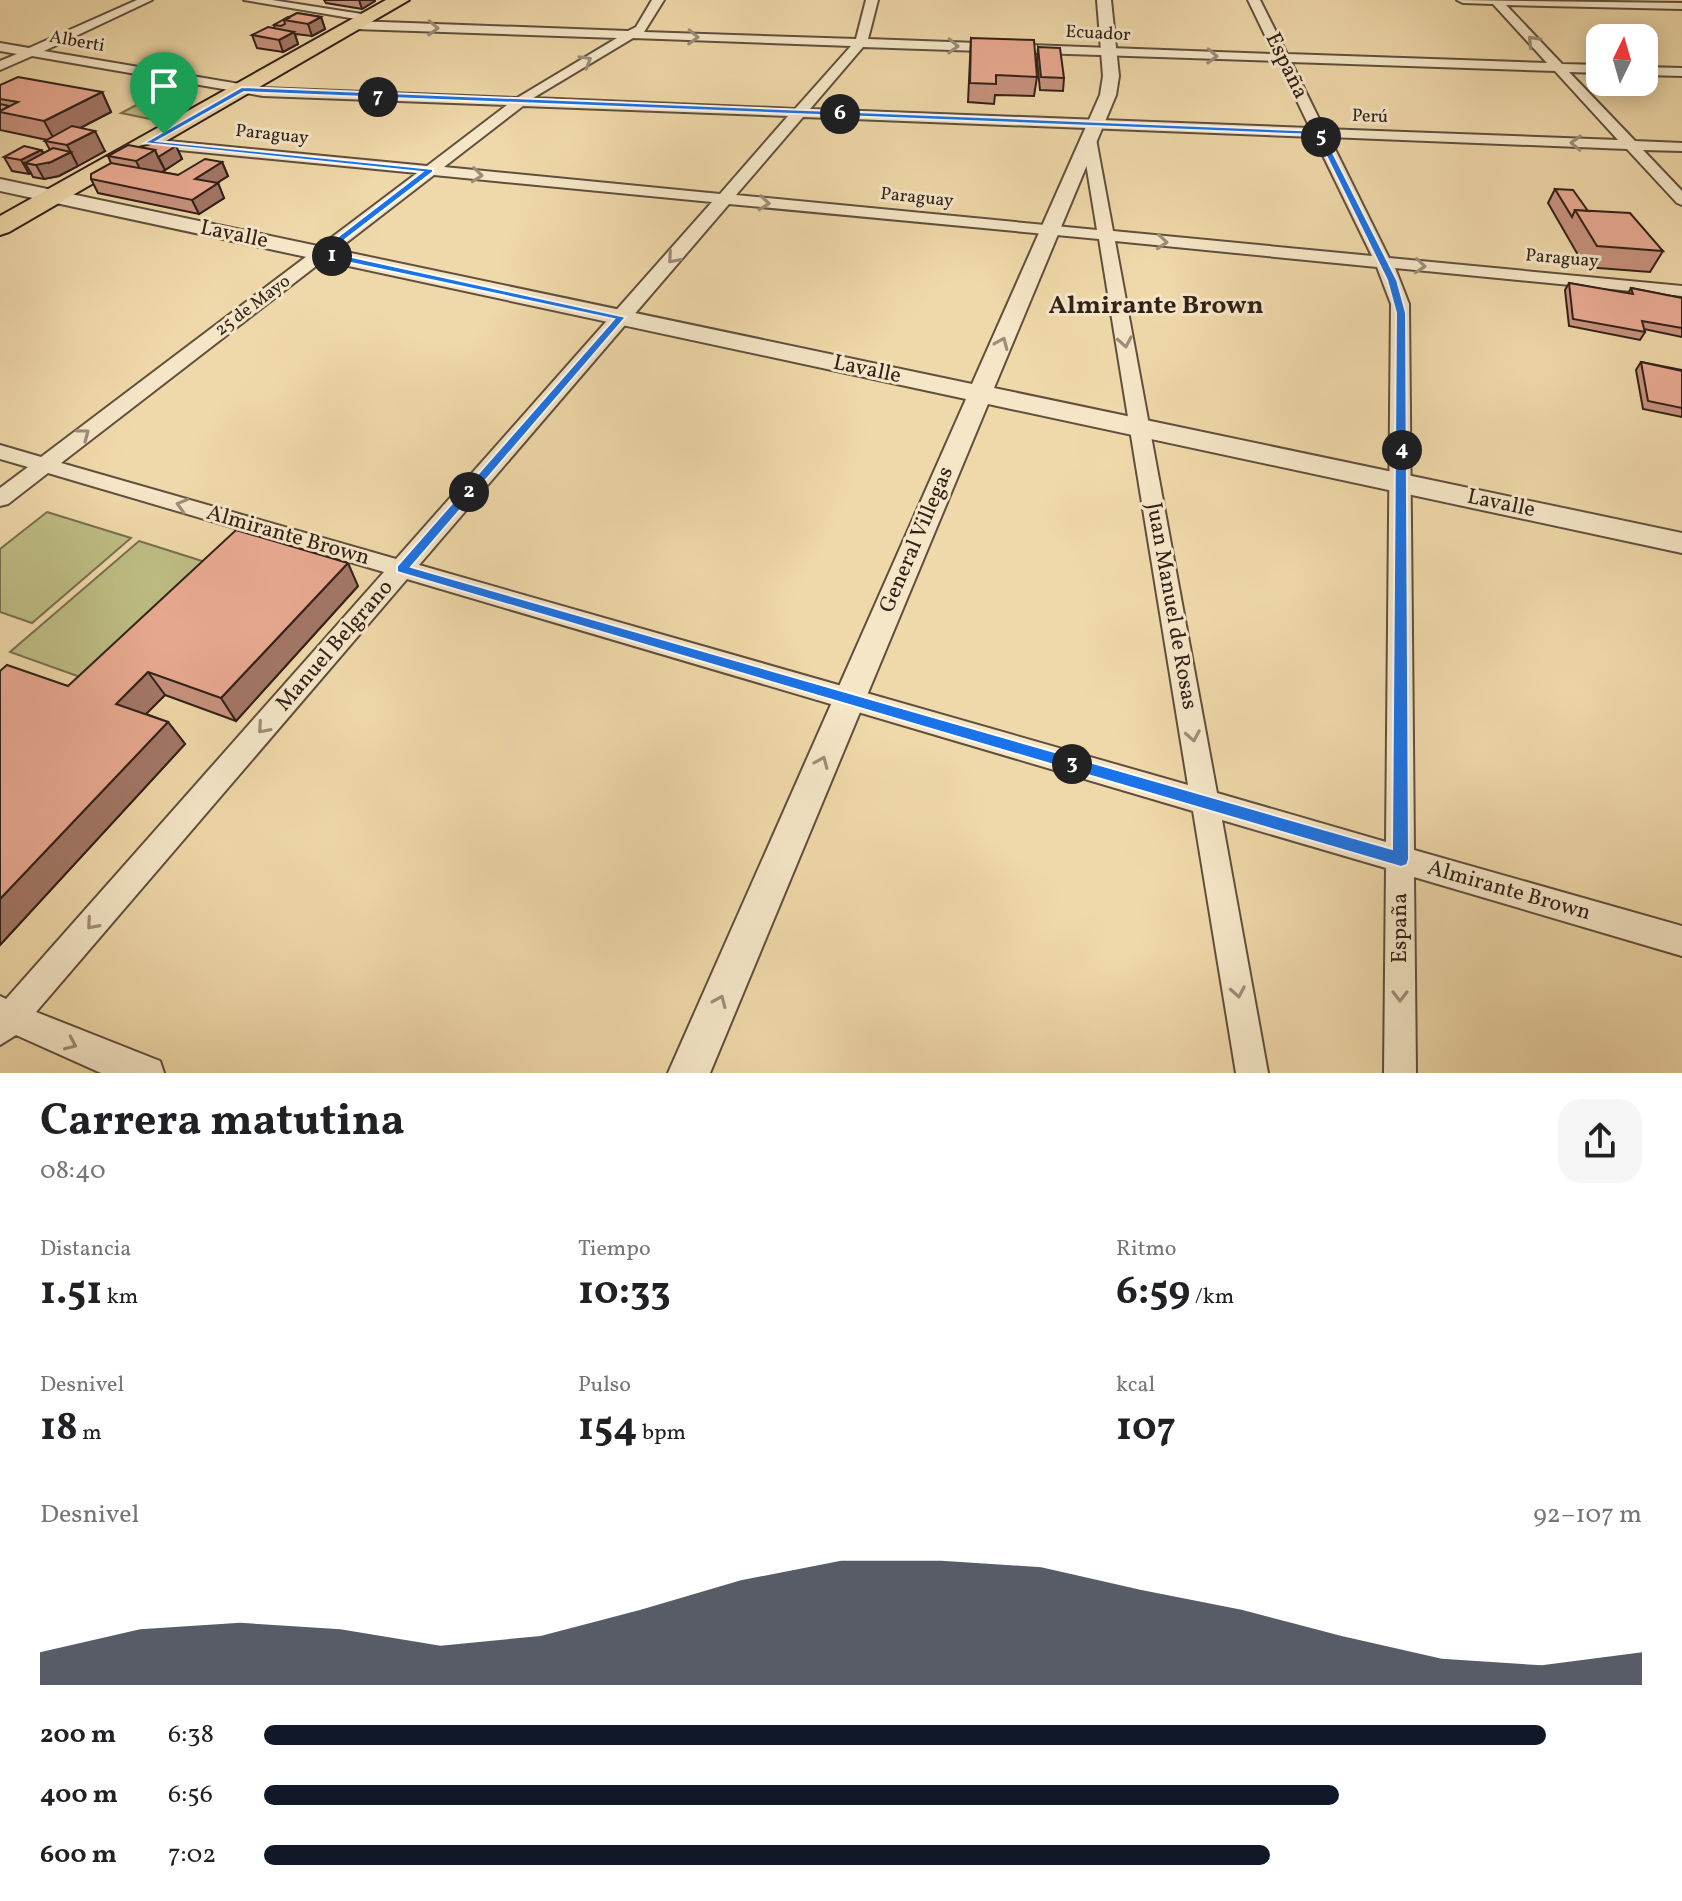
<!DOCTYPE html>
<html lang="es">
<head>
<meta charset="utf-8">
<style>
  :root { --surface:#fff; --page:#f6f6f6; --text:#202124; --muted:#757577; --accent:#111827 }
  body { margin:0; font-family:Vollkorn,serif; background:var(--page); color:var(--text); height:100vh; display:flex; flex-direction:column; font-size:30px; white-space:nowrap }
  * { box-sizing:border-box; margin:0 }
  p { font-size:26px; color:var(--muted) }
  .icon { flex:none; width:44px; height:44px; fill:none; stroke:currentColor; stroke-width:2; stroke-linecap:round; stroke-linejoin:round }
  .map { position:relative; height:1073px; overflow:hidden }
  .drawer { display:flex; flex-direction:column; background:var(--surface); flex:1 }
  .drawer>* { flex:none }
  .needle { width:52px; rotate:5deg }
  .controls { position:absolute; left:1586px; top:24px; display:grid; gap:16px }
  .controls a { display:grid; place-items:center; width:72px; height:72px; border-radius:16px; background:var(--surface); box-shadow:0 4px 20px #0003; font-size:40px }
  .pin { position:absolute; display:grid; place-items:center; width:68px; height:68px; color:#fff; margin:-82px -34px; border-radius:50% 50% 50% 0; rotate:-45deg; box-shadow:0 0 8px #0007 }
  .pin .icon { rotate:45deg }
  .km { position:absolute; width:40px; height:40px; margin:-20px; border-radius:50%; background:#222; color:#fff; font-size:22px; line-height:40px; text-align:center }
  .round { display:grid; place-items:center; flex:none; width:84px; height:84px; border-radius:24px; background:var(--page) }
  .head { display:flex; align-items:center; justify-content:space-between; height:136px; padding:0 40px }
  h1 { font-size:44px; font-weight:700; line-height:60px }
  .metrics { display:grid; grid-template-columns:repeat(3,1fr); gap:12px; height:136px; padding:8px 40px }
  .metrics div { display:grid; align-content:center }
  .metrics b { font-size:40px; font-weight:700 }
  .metrics small { font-size:22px; font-weight:400 }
  .metrics p { font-size:22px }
  .chart { height:224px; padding:16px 40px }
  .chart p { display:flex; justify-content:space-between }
  .chart svg { width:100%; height:144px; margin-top:8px; fill:var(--accent); opacity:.7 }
  ul { padding:0 40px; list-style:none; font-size:26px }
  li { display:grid; grid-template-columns:128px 96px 1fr; align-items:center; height:60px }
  li i { height:20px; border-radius:10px; background:var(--accent) }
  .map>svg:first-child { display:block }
  .green { fill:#bebd84; stroke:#786f4e; stroke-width:2 }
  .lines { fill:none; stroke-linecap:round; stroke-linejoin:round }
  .minor-casing { stroke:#604f3d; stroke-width:4 }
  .tertiary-casing { stroke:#604f3d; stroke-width:4 }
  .primary-casing { stroke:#312119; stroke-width:4 }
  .minor { fill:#f5e6c7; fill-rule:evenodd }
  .tertiary { fill:#f5e6c7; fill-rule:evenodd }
  .primary { fill:#efd8a9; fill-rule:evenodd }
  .wall { fill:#c8927e; stroke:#312119; stroke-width:2 }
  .shaded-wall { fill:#a37766; stroke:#312119; stroke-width:2 }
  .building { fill:#e9aa92; stroke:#312119; stroke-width:2 }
  .oneway { stroke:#9d8d79 }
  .route { fill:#1a73e8; stroke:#fff; stroke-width:2; fill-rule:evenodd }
  .labels { text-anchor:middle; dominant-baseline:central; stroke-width:6; stroke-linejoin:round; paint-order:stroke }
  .far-street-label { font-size:18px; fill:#312119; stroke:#f5e6c7 }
  .street-label { font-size:22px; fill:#312119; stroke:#f5e6c7 }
  .far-district-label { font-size:26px; font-weight:bold; fill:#312119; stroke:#f5e6c7 }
</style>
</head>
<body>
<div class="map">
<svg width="1682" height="1073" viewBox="0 0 1682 1073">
  <rect width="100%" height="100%" fill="#efd8a9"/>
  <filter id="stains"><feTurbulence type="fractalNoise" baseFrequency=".0025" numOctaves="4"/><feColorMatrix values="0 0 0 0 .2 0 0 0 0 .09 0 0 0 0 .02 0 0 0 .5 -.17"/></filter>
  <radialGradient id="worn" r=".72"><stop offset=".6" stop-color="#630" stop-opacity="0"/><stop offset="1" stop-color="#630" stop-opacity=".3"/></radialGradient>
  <path class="green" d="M 146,100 L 147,100 L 185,107 L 160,121 L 121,113 Z
    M 47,512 L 131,538 L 32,623 L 0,612 L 0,549 Z
    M 139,541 L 221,567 L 97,683 L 10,652 Z"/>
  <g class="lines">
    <defs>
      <path id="minor" d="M 137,0 L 152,0 L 44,51 L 263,88 L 517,98 L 617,38 L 355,29 L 349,25 L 355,21 L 628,31 L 636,27 L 652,0 L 664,0 L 644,32 L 856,39 L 866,0 L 878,0 L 868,39 L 1274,54 L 1248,0 L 1260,0 L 1287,54 L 1547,63 L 1493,4 L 1463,3 L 1457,0 L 1682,3 L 1682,9 L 1506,5 L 1562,64 L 1600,65 L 1600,73 L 1569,72 L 1635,141 L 1682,143 L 1682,151 L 1643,150 L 1682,191 L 1682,205 L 1677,203 L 1627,149 L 1329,137 L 1389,258 L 1682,286 L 1682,296 L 1395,268 L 1409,304 L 1414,850 L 1682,926 L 1682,956 L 1414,877 L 1416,1073 L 1384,1073 L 1386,868 L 1222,820 L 1268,1073 L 1236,1073 L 1193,811 L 407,579 L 36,1012 L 160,1061 L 164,1073 L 101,1073 L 16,1035 L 0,1045 L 0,996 L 6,999 L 384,572 L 48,473 L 8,504 L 0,506 L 0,488 L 28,467 L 0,459 L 0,445 L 41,457 L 417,173 L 148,147 L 141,143 L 148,139 L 427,166 L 507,105 L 263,96 L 32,56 L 0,70 L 0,61 L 17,54 L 0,51 L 0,43 L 29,48 ZM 633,38 L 851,46 L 795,109 L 533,98 ZM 863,47 L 1278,61 L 1310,128 L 810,109 ZM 1291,62 L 1555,71 L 1618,140 L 1324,129 ZM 523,106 L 788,116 L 720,194 L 444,167 ZM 803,117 L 1314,137 L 1372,256 L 1113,231 L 1096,139 L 1089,135 L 1082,139 L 1097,230 L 736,195 ZM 434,175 L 712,202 L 396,559 L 61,463 ZM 729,204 L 1099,239 L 1188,785 L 419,565 ZM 1115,241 L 1377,267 L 1391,304 L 1386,842 L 1217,793 Z
        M 244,0 L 272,0 L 368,15 L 374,18 L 368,21 Z
        M 1644,67 L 1682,68 L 1682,76 L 1644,75 Z"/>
      <path id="tertiary" d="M 1097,0 L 1111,0 L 1119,76 L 1116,95 L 994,388 L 1682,533 L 1682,553 L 988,404 L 710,1073 L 668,1073 L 966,399 L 0,191 L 0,179 L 972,384 L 1100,95 L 1103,76 Z"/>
      <path id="primary" d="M 386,0 L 409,0 L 9,232 L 0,235 L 0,216 Z"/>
    </defs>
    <use href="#minor" class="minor-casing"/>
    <use href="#tertiary" class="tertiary-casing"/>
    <use href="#primary" class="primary-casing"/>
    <use href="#minor" class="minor"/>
    <use href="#tertiary" class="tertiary"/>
    <use href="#primary" class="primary"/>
  </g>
  <path class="wall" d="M 324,0 L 375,0 L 375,1 L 362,9 L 326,3 Z
    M 297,13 L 321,17 L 325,29 L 312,36 L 295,34 L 298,44 L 283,52 L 257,48 L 252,35 L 275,29 L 274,25 Z
    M 971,38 L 1037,77 L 1034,96 L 995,95 L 994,104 L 968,102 Z
    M 1038,47 L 1064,78 L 1063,91 L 1040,90 L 1037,60 Z
    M 0,85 L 102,92 L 111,112 L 80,128 L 105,151 L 59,176 L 44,179 L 33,177 L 31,173 L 29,174 L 12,171 L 4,157 L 41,150 L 44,153 L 50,150 L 45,141 L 47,140 L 0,130 Z
    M 176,146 L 182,159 L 162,172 L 178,175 L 222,162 L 228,176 L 216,183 L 218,183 L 224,198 L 199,214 L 98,193 L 91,179 L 111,163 L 108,156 L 139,147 Z
    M 1555,189 L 1588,211 L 1663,251 L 1650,272 L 1585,267 L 1548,203 Z
    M 1569,283 L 1628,294 L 1631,288 L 1682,298 L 1682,337 L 1644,329 L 1645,332 L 1640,340 L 1569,326 L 1565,290 Z
    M 1641,362 L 1682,370 L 1682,417 L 1643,409 L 1636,370 Z
    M 358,586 L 236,721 L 165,695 L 146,714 L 168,722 L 185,744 L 0,945 L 0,671 L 68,686 Z"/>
  <path class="shaded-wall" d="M 359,0 L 375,0 L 375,1 L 362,9 Z
    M 321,17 L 325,29 L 312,36 L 308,24 Z
    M 294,32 L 298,44 L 283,52 L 279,40 Z
    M 102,92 L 111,112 L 55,141 L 44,121 Z
    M 95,131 L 105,151 L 78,166 L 67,145 Z
    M 176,146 L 182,159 L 165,170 L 158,157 Z
    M 41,150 L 49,163 L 71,152 L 78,166 L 59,176 L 44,179 L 36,165 L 25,163 L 31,173 L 29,174 L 21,160 Z
    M 155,150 L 165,170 L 146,182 L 136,161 Z
    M 222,162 L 228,176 L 201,193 L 195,179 Z
    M 218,183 L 224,198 L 199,214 L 192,200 Z
    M 348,563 L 358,586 L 236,721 L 221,698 Z
    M 148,672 L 165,695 L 134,726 L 116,704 Z
    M 168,722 L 185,744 L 0,945 L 0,899 Z"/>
  <path class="building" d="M 297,13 L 321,17 L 308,24 L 284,20 Z
    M 288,17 L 289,18 L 284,20 L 285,24 L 281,26 L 274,25 Z
    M 268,27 L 294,32 L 279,40 L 252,35 Z
    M 971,38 L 1034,40 L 1037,77 L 996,75 L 996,84 L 970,83 Z
    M 1038,47 L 1060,48 L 1064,78 L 1041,77 Z
    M 18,77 L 102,92 L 44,121 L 0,112 L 0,111 L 18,102 L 0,99 L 0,85 Z
    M 0,104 L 9,106 L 0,111 Z
    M 72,126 L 95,131 L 67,145 L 45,141 Z
    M 159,142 L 176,146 L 158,157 L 155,150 L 139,147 Z
    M 128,145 L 155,150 L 136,161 L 108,156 Z
    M 24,146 L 41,150 L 21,160 L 4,157 Z
    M 53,148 L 71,152 L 51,162 L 36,165 L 25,163 Z
    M 205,159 L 222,162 L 195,179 L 218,183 L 192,200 L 91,179 L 91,174 L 111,163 L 178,175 Z
    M 1555,189 L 1573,190 L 1588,211 L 1575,210 L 1572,217 Z
    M 1575,210 L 1630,213 L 1663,251 L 1597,246 Z
    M 1569,283 L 1633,294 L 1631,288 L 1682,298 L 1682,328 L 1642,321 L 1645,332 L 1573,319 Z
    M 1641,362 L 1682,371 L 1682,408 L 1648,401 Z
    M 236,530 L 348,563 L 221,698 L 148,672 L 116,704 L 168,722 L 0,899 L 0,671 L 7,665 L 68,686 Z"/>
  <defs><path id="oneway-chevron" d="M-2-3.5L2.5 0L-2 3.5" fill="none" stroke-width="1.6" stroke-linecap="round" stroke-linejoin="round" transform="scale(2)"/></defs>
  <g class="oneway">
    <use href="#oneway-chevron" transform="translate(433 28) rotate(2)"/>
    <use href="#oneway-chevron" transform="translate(693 37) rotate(2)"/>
    <use href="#oneway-chevron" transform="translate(1533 41) rotate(-133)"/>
    <use href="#oneway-chevron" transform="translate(953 46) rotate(2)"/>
    <use href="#oneway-chevron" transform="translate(1212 56) rotate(2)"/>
    <use href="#oneway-chevron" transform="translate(586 61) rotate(-30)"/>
    <use href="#oneway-chevron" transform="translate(1576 143) rotate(-178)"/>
    <use href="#oneway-chevron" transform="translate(477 175) rotate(6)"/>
    <use href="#oneway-chevron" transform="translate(764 203) rotate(6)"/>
    <use href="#oneway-chevron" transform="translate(1162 242) rotate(5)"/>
    <use href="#oneway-chevron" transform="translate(673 258) rotate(131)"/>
    <use href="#oneway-chevron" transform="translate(1420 266) rotate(5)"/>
    <use href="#oneway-chevron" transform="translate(1125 342) rotate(80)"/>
    <use href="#oneway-chevron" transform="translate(1002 343) rotate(-67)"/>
    <use href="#oneway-chevron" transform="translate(84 434) rotate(-37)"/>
    <use href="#oneway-chevron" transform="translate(182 505) rotate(-164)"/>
    <use href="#oneway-chevron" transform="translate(263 728) rotate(131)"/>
    <use href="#oneway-chevron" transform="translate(1193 736) rotate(80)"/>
    <use href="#oneway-chevron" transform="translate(822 762) rotate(-67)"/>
    <use href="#oneway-chevron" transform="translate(92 924) rotate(131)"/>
    <use href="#oneway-chevron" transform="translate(1238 992) rotate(80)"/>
    <use href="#oneway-chevron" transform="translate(1400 996) rotate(90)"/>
    <use href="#oneway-chevron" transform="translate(720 1001) rotate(-67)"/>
    <use href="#oneway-chevron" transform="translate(71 1044) rotate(24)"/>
  </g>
  <path class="route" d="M 242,87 L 1322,131 L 1397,280 L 1406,313 L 1409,859 L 1407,865 L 1401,867 L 397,572 L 397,566 L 614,319 L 318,256 L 318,252 L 422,172 L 144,143 ZM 244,92 L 1316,135 L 1387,280 L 1396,313 L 1392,849 L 411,567 L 626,317 L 329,252 L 433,172 L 433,169 L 157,141 Z"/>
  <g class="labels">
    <g class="far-street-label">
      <text transform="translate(1098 34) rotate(3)">Ecuador</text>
      <text transform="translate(77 42) rotate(10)">Alberti</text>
      <text transform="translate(1370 117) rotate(2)">Perú</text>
      <text transform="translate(272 135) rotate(6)">Paraguay</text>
      <text transform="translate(917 198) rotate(6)">Paraguay</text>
      <text transform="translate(1562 259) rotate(5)">Paraguay</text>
      <text transform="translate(253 306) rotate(-37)">25 de Mayo</text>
    </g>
    <g class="street-label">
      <text transform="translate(1286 66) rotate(64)">España</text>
      <text transform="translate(234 235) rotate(12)">Lavalle</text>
      <text transform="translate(867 370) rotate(12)">Lavalle</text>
      <text transform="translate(1501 504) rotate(12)">Lavalle</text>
      <text transform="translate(288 536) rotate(16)">Almirante Brown</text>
      <text transform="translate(917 540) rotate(-67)">General Villegas</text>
      <text transform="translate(1171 606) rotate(80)">Juan Manuel de Rosas</text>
      <text transform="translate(335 646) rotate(-49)">Manuel Belgrano</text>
      <text transform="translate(1509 891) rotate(16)">Almirante Brown</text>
      <text transform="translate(1400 928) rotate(-90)">España</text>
    </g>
    <g class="far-district-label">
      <text x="1156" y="306">Almirante Brown</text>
    </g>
  </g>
  <rect width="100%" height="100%" filter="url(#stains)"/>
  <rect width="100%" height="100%" fill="url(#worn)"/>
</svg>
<div class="controls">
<a><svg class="needle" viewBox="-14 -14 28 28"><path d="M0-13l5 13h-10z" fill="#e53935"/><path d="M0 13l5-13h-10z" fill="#757577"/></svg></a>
</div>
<div class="pin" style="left:164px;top:134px;background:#1e9e55"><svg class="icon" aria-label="arrive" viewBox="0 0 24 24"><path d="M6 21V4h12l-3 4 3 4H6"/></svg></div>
<b class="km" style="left:332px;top:256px">1</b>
<b class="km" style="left:469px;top:492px">2</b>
<b class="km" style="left:1072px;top:764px">3</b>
<b class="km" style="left:1402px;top:450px">4</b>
<b class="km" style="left:1321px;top:137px">5</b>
<b class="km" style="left:840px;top:114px">6</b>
<b class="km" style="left:378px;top:97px">7</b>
</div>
<section class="drawer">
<div class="head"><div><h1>Carrera matutina</h1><p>08:40</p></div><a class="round"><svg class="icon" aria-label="share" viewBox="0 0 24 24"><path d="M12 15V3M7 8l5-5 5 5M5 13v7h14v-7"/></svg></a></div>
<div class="metrics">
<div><p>Distancia</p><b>1.51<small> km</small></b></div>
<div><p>Tiempo</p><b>10:33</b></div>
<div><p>Ritmo</p><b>6:59<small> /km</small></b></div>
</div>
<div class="metrics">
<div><p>Desnivel</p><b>18<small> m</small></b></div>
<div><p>Pulso</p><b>154<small> bpm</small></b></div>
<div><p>kcal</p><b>107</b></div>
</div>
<div class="chart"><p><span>Desnivel</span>92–107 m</p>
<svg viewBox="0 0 160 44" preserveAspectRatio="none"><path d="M0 44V34L10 27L20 25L30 27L40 32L50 29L60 21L70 12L80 6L90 6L100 8L110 15L120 21L130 29L140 36L150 38L160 34V44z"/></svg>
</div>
<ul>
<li><b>200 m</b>6:38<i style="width:93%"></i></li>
<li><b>400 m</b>6:56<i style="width:78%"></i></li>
<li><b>600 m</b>7:02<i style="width:73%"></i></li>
</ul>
</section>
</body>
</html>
